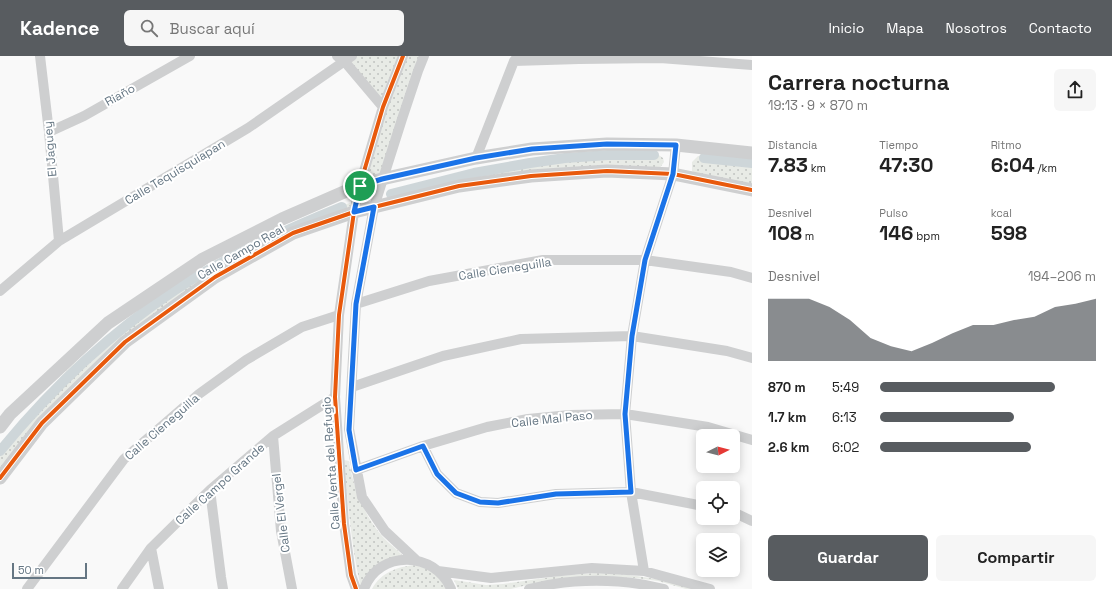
<!DOCTYPE html>
<html lang="es">
<head>
<meta charset="utf-8">
<style>
  :root { --surface:#fff; --page:#f6f6f6; --text:#222; --muted:#767676; --accent:#585c60 }
  body { margin:0; font-family:"Space Grotesk",sans-serif; background:var(--page); color:var(--text); height:100vh; display:flex; flex-direction:column; font-size:15px; white-space:nowrap }
  * { box-sizing:border-box; margin:0 }
  p { font-size:13px; color:var(--muted) }
  .icon { flex:none; width:22px; height:22px; fill:none; stroke:currentColor; stroke-width:2; stroke-linecap:round; stroke-linejoin:round }
  .map { position:relative; flex:1; overflow:hidden }
  .side { display:flex; flex-direction:column; background:var(--surface); width:360px }
  .side>* { flex:none }
  .needle { width:26px; rotate:84deg }
  .controls { position:absolute; left:696px; top:373px; display:grid; gap:8px }
  .controls a { display:grid; place-items:center; width:44px; height:44px; border-radius:6px; background:var(--surface); box-shadow:0 2px 10px #0003; font-size:20px }
  .scale { position:absolute; left:12px; bottom:10px; width:75px; box-sizing:border-box; padding-left:4px; border:2px solid #657683; border-top:0; font-size:11px; line-height:14px; white-space:nowrap; color:#657683; -webkit-text-stroke:3px #fff; paint-order:stroke }
  .pin { position:absolute; display:grid; place-items:center; width:34px; height:34px; color:#fff; margin:-17px; border:2px solid #fff; border-radius:50%; box-shadow:0 1px 4px #0007 }
  .round { display:grid; place-items:center; flex:none; width:42px; height:42px; border-radius:6px; background:var(--page) }
  .overview { display:flex; align-items:center; justify-content:space-between; height:68px; padding:0 16px }
  h1 { font-size:22px; font-weight:700; line-height:30px }
  .figures { display:grid; grid-template-columns:repeat(3,1fr); gap:6px; height:68px; padding:4px 16px }
  .figures div { display:grid; align-content:center }
  .figures b { font-size:20px; font-weight:700 }
  .figures small { font-size:11px; font-weight:400 }
  .figures p { font-size:11px }
  .chart { height:112px; padding:8px 16px }
  .chart p { display:flex; justify-content:space-between }
  .chart svg { width:100%; height:72px; margin-top:4px; fill:var(--accent); opacity:.7 }
  .action { display:flex; gap:8px; margin-top:auto; padding:8px 16px }
  .action a { flex:1; height:46px; border-radius:6px; background:var(--accent); color:#fff; font-size:16px; font-weight:700; line-height:46px; text-align:center }
  .action a+a { background:var(--page); color:var(--text) }
  ul { padding:0 16px; list-style:none; font-size:13px }
  li { display:grid; grid-template-columns:64px 48px 1fr; align-items:center; height:30px }
  li i { height:10px; border-radius:5px; background:var(--accent) }
  header { display:flex; align-items:center; gap:24px; box-sizing:border-box; height:56px; padding:0 20px; background:var(--accent); color:#fff }
  header strong { font-size:19px }
  nav { display:flex; gap:22px; margin-inline-start:auto; font-size:14px }
  .search { width:280px; height:36px; background:var(--page); display:flex; align-items:center; gap:10px; box-sizing:border-box; padding:0 14px; border-radius:6px; color:var(--muted); font-size:15px }
  main { display:flex; flex:1; min-height:0 }
  .map>svg:first-child { display:block }
  .green { fill:url(#green-dots) }
  .lines { fill:none; stroke-linecap:round; stroke-linejoin:round }
  .canal { stroke:#ced6d9; stroke-width:10 }
  .minor { stroke:#cecfd0; stroke-width:10 }
  .tertiary { stroke:#cecfd0; stroke-width:13 }
  .cycleway-casing { stroke:#fff; stroke-width:6 }
  .cycleway { stroke:#e8590c; stroke-width:4 }
  .route-casing { stroke:#fff; stroke-width:8 }
  .route { stroke:#1a73e8; stroke-width:5 }
  .labels { text-anchor:middle; dominant-baseline:central; stroke-width:4; stroke-linejoin:round; paint-order:stroke }
  .street-label { font-size:12px; fill:#657683; stroke:#fff }
</style>
</head>
<body>
<header>
<strong>Kadence</strong>
<div class="search"><svg class="icon" aria-label="search" viewBox="0 0 24 24"><circle cx="10" cy="10" r="6"/><path d="M15 15l6 6"/></svg>Buscar aquí</div>
<nav><a>Inicio</a><a>Mapa</a><a>Nosotros</a><a>Contacto</a></nav>
</header>
<main>
<div class="map">
<svg width="752" height="533" viewBox="0 0 752 533">
  <defs>
    <pattern id="green-dots" width="8" height="8" patternUnits="userSpaceOnUse"><rect width="8" height="8" fill="#e8ebe6"/><path d="M2 2h.1M6 6h.1" fill="none" stroke="#c0c3c0" stroke-width="1.8" stroke-linecap="round"/></pattern>
  </defs>
  <rect width="100%" height="100%" fill="#f9f9f9"/>
  <path class="green" d="M 352,0 L 424,0 L 382,123 L 360,129 L 383,51 L 345,6 Z
    M 607,96 L 656,97 L 663,102 L 664,106 L 659,113 L 581,112 L 389,143 L 388,140 L 391,135 L 512,107 L 556,100 Z
    M 698,100 L 727,102 L 752,106 L 752,129 L 699,120 L 692,115 L 692,106 Z
    M 350,147 L 351,150 L 294,174 L 150,264 L 0,415 L 0,388 L 68,313 L 101,285 L 171,234 L 252,189 L 327,154 Z
    M 344,404 L 349,405 C 353,431 365,461 383,481 C 389,488 397,493 403,500 L 361,532 C 351,490 348,447 344,404 Z
    M 417,509 C 431,514 441,519 447,533 L 372,533 C 381,516 399,510 417,509 Z
    M 595,517 C 634,518 662,523 700,533 L 686,533 L 658,525 L 636,522 L 602,520 L 531,528 L 511,533 L 458,533 L 454,524 L 486,529 L 503,528 L 559,520 Z"/>
  <g class="lines">
    <path class="canal" d="M 704,102 L 752,107
      M 391,138 L 474,117 L 530,107 L 565,102 L 608,99 L 654,99
      M 0,395 C 50,334 109,278 175,234 C 227,200 285,174 342,151"/>
    <path class="minor" d="M 40,0 L 49,76 L 59,185
      M 337,0 L 345,6 L 383,51
      M 514,5 L 579,3 L 660,2 L 752,9
      M 49,76 L 84,60 L 190,0
      M 476,102 L 514,5 L 518,0
      M 0,235 L 59,185 L 248,72 L 352,0
      M 356,248 L 429,225 L 543,204 L 645,204 L 731,216 L 752,222
      M 352,331 L 443,300 L 521,283 L 632,280 L 727,295 L 752,302
      M 273,380 L 281,475 L 292,533
      M 423,390 L 437,418 L 456,437 L 480,446 L 498,447 L 556,438 L 631,436 L 703,450
      M 356,414 L 423,390 L 487,371 L 528,363 L 570,359 L 625,358 L 708,371 L 752,384
      M 210,434 L 221,521 L 223,533
      M 733,456 L 752,465
      M 151,492 L 159,533
      M 416,504 L 385,475 L 362,441 L 349,373 L 356,248 L 374,151 L 402,63 L 418,15 L 424,0
      M 438,515 L 491,522 L 592,512 L 644,515 L 710,533
      M 644,515 L 631,436 L 625,358 L 632,280 L 645,204 L 673,118 L 676,89
      M 27,533 L 124,403 L 199,338 L 246,304 L 302,271 L 339,259
      M 122,533 L 151,492 L 210,434 L 273,380 L 335,341
      M 356,533 L 351,519 L 344,468 L 335,341 L 339,259 L 354,156 L 360,129 L 383,51 L 403,0
      M 364,533 C 379,493 435,495 451,533
      M 529,533 C 572,522 621,522 664,533"/>
    <path class="tertiary" d="M 0,371 L 10,358 L 108,267 L 203,203 L 282,163 L 360,129 L 382,123 L 476,102 L 532,93 L 607,88 L 676,89 L 752,97
      M 0,422 L 42,367 L 125,286 L 215,221 L 293,177 L 354,156 L 459,130 L 531,120 L 607,115 L 673,118 L 752,134"/>
    <defs>
      <path id="cycleway" d="M 0,422 L 42,367 L 125,286 L 215,221 L 293,177 L 354,156 L 459,130 L 531,120 L 607,115 L 673,118 L 752,134
        M 356,533 L 351,519 L 344,468 L 335,341 L 339,259 L 354,156 L 360,129 L 383,51 L 403,0"/>
    </defs>
    <use href="#cycleway" class="cycleway-casing"/>
    <use href="#cycleway" class="cycleway"/>
  </g>
  <g class="lines">
    <defs>
      <path id="route" d="M 607,88 L 676,89 L 673,118 L 645,204 L 632,280 L 625,358 L 631,436 L 556,438 L 498,447 L 480,446 L 456,437 L 437,418 L 423,390 L 356,414 L 349,374 L 356,248 L 374,151 L 354,156 L 360,130 L 382,123 L 476,102 L 532,93 Z"/>
    </defs>
    <use href="#route" class="route-casing"/>
    <use href="#route" class="route"/>
  </g>
  <g class="labels">
    <g class="street-label">
      <text transform="translate(120 39) rotate(-29)">Riaño</text>
      <text transform="translate(50 93) rotate(-95)">El Jaguey</text>
      <text transform="translate(175 116) rotate(-31)">Calle Tequisquiapan</text>
      <text transform="translate(241 196) rotate(-30)">Calle Campo Real</text>
      <text transform="translate(505 213) rotate(-9)">Calle Cieneguilla</text>
      <text transform="translate(552 363) rotate(-6)">Calle Mal Paso</text>
      <text transform="translate(162 371) rotate(-41)">Calle Cieneguilla</text>
      <text transform="translate(331 407) rotate(-94)">Calle Venta del Refugio</text>
      <text transform="translate(220 428) rotate(-42)">Calle Campo Grande</text>
      <text transform="translate(281 457) rotate(-97)">Calle El Vergel</text>
    </g>
  </g>
</svg>
<div class="controls">
<a><svg class="needle" viewBox="-14 -14 28 28"><path d="M0-13l5 13h-10z" fill="#e53935"/><path d="M0 13l5-13h-10z" fill="#767676"/></svg></a>
<a><svg class="icon" aria-label="locate" viewBox="0 0 24 24"><circle cx="12" cy="12" r="6"/><path d="M12 2v4M12 18v4M2 12h4M18 12h4"/></svg></a>
<a><svg class="icon" aria-label="layers" viewBox="0 0 24 24"><path d="M12 4l9 5-9 5-9-5zM3 14l9 5 9-5"/></svg></a>
</div>
<div class="scale">50 m</div>
<div class="pin" style="left:360px;top:130px;background:#1e9e55"><svg class="icon" aria-label="arrive" viewBox="0 0 24 24"><path d="M6 21V4h12l-3 4 3 4H6"/></svg></div>
</div>
<section class="side">
<div class="overview"><div><h1>Carrera nocturna</h1><p>19:13 · 9 × 870 m</p></div><a class="round"><svg class="icon" aria-label="share" viewBox="0 0 24 24"><path d="M12 15V3M7 8l5-5 5 5M5 13v7h14v-7"/></svg></a></div>
<div class="figures">
<div><p>Distancia</p><b>7.83<small> km</small></b></div>
<div><p>Tiempo</p><b>47:30</b></div>
<div><p>Ritmo</p><b>6:04<small> /km</small></b></div>
</div>
<div class="figures">
<div><p>Desnivel</p><b>108<small> m</small></b></div>
<div><p>Pulso</p><b>146<small> bpm</small></b></div>
<div><p>kcal</p><b>598</b></div>
</div>
<div class="chart"><p><span>Desnivel</span>194–206 m</p>
<svg viewBox="0 0 160 44" preserveAspectRatio="none"><path d="M0 44V6L10 6L20 6L30 11L40 19L50 30L60 35L70 38L80 33L90 27L100 22L110 22L120 19L130 17L140 11L150 9L160 6V44z"/></svg>
</div>
<ul>
<li><b>870 m</b>5:49<i style="width:81%"></i></li>
<li><b>1.7 km</b>6:13<i style="width:62%"></i></li>
<li><b>2.6 km</b>6:02<i style="width:70%"></i></li>
</ul>
<div class="action"><a>Guardar</a><a>Compartir</a></div>
</section>
</main>
</body>
</html>
